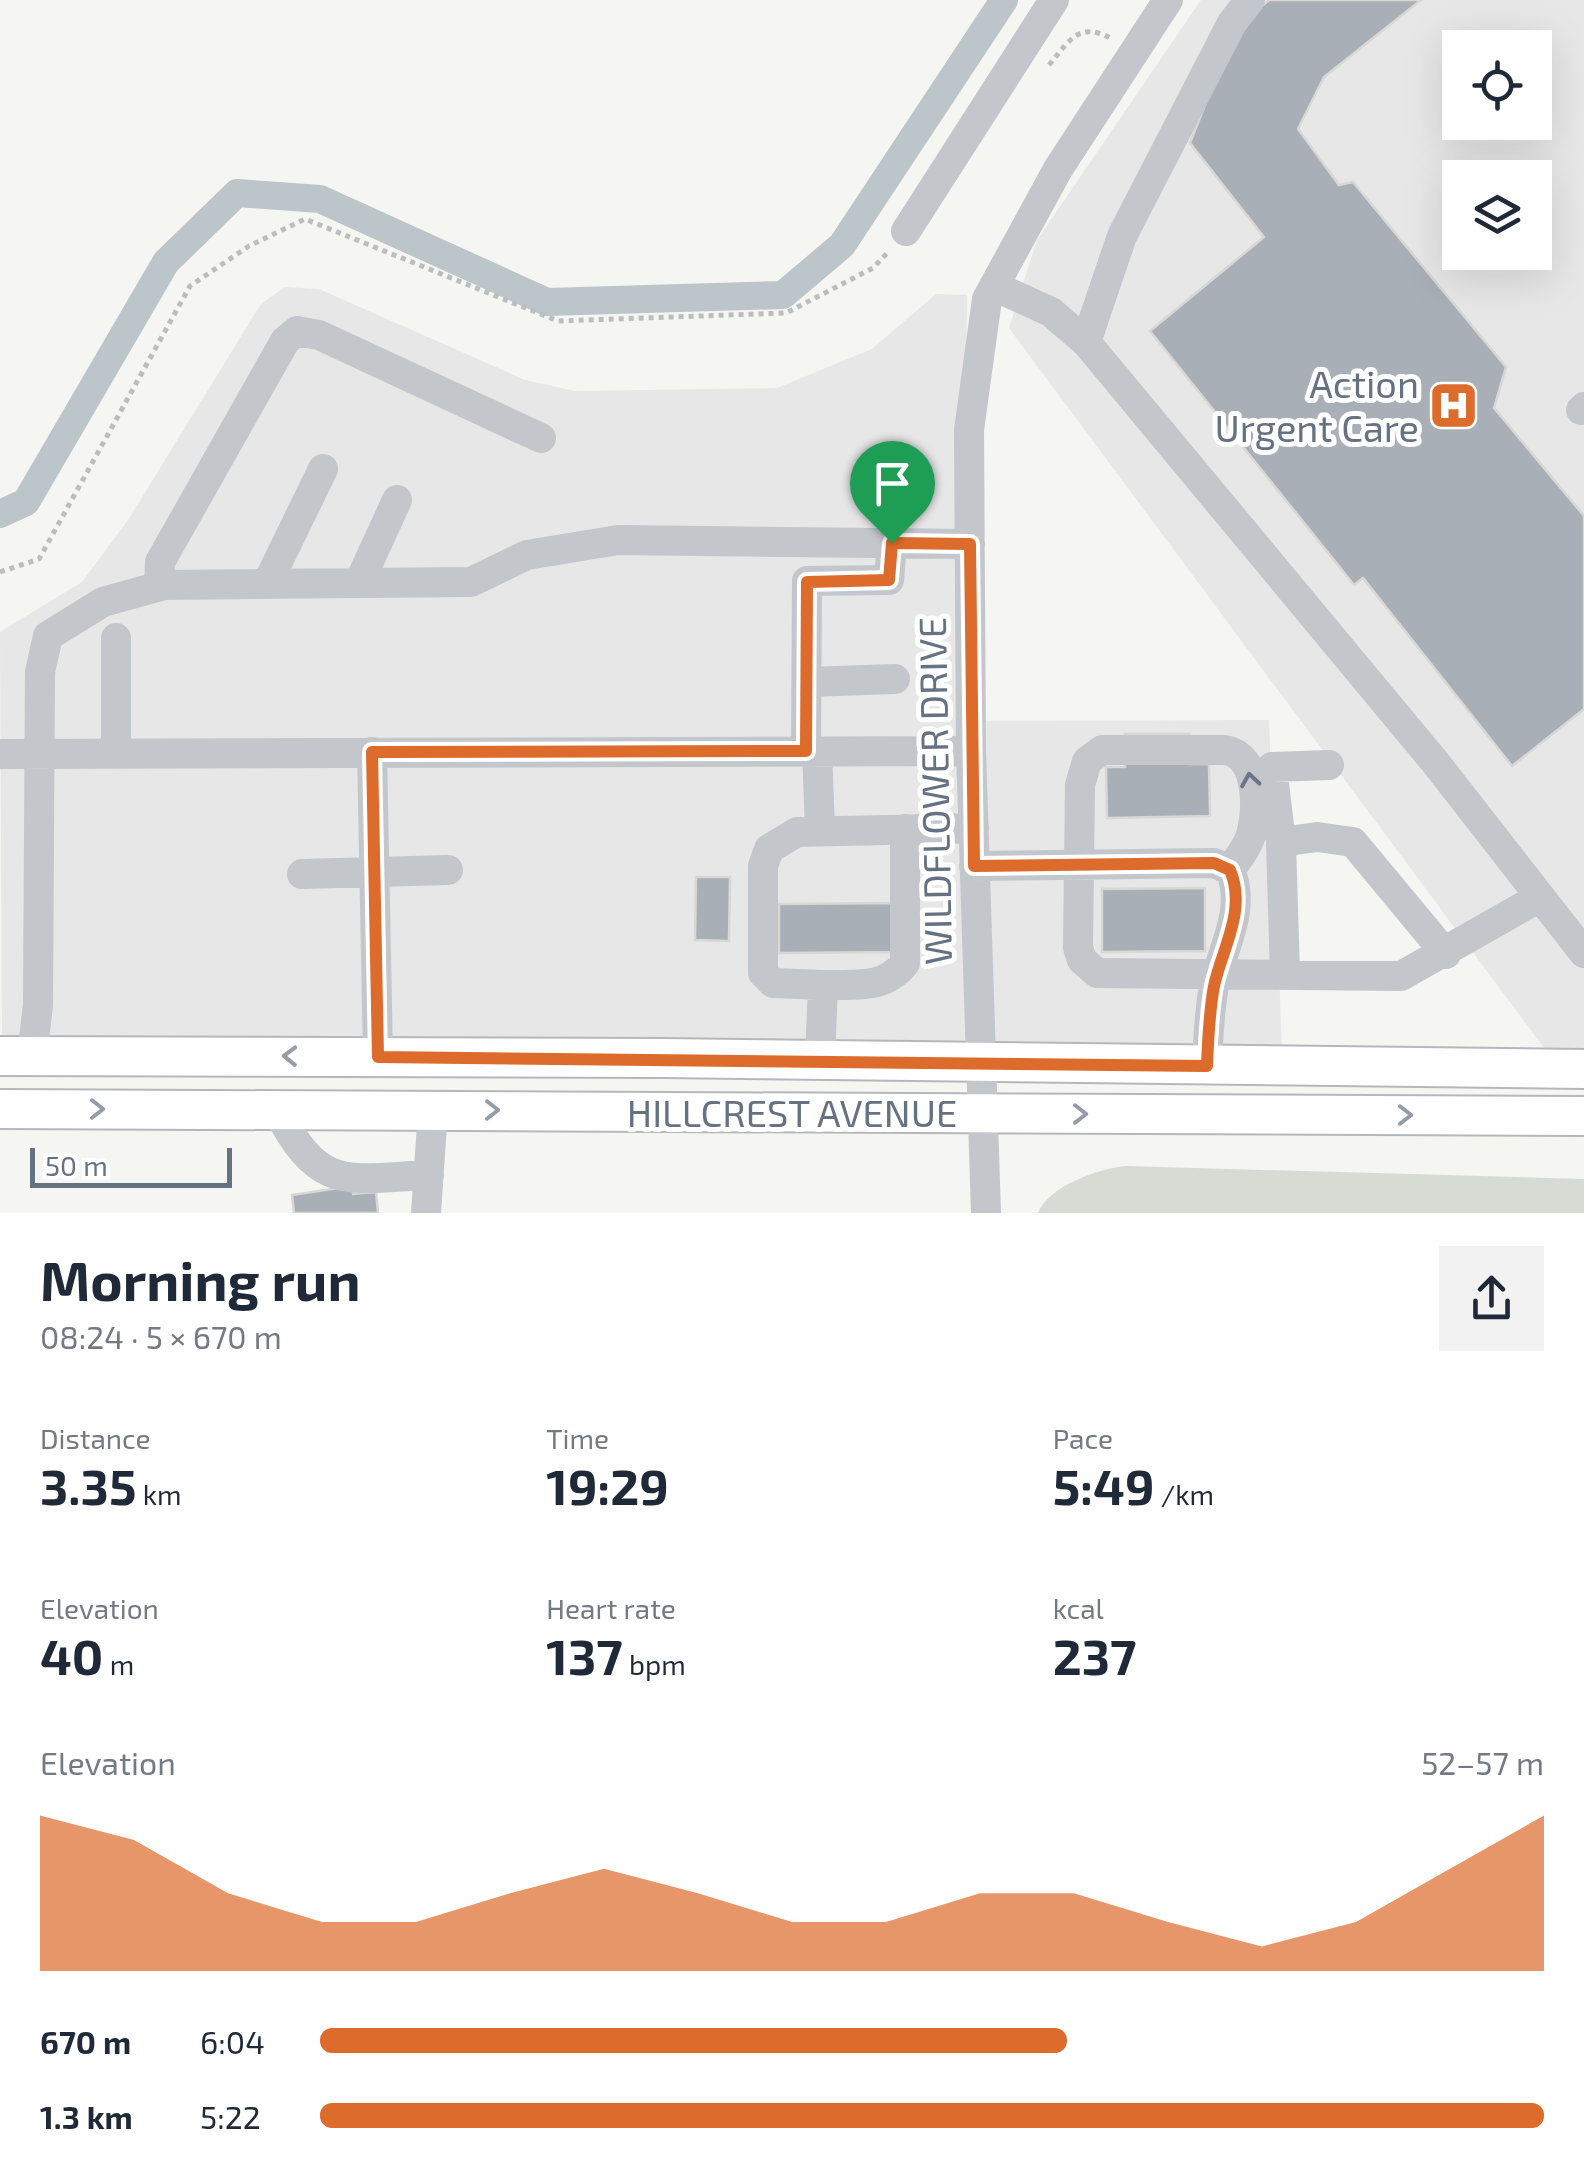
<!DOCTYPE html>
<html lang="en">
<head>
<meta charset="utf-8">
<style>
  :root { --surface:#fff; --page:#f2f2f3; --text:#1f2937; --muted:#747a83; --accent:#dd6b2b }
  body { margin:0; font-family:"Exo 2",sans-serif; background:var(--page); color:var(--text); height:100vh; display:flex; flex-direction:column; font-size:38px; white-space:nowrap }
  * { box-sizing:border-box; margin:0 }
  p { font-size:32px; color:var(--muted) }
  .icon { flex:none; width:55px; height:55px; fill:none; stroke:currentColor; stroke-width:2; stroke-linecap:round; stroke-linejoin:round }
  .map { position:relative; height:1213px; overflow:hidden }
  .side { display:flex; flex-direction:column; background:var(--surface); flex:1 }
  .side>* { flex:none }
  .buttons { position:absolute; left:1442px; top:30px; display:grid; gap:20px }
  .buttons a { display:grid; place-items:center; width:110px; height:110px; border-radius:0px; background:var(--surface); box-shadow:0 10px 40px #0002; font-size:50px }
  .scale { position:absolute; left:30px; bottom:25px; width:202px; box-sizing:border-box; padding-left:10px; border:5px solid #657282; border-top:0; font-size:28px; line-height:35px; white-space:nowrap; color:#657282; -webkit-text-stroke:8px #fff; paint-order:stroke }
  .pin { position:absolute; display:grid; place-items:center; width:85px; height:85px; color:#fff; margin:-102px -42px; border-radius:50% 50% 50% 0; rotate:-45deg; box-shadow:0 0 10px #0007 }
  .pin .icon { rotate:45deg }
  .round { display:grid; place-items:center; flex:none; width:105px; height:105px; border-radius:0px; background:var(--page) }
  .summary { display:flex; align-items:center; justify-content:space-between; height:170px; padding:0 40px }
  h1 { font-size:55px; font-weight:700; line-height:75px }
  .stats { display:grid; grid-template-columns:repeat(3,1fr); gap:15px; height:170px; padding:10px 40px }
  .stats div { display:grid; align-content:center }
  .stats b { font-size:50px; font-weight:700 }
  .stats small { font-size:28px; font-weight:400 }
  .stats p { font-size:28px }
  .chart { height:280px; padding:20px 40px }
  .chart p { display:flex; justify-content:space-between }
  .chart svg { width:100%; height:180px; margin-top:10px; fill:var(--accent); opacity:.7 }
  ul { padding:0 40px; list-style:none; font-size:32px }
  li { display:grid; grid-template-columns:160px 120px 1fr; align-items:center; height:75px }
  li i { height:25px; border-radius:12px; background:var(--accent) }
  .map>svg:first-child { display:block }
  .built { fill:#e6e7e6; fill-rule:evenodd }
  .green { fill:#d6dcd3 }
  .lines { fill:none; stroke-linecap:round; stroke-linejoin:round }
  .canal { stroke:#bcc5ca; stroke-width:28 }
  .building { fill:#a9afb6; stroke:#d7d7d5; stroke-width:2.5 }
  .major-casing { stroke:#b4b8bc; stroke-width:42 }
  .path { stroke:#bbbdbf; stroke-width:5; stroke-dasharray:5 5; stroke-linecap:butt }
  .minor { stroke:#c3c6ca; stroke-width:30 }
  .major { stroke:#fff; stroke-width:38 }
  .oneway { stroke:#6a7686 }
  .oneway2 { stroke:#939ca8 }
  .route-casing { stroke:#fff; stroke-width:20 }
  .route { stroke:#dd6b2b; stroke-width:12 }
  .labels { text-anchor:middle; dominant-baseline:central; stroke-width:10; stroke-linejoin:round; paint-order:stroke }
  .poi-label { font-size:38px; fill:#657282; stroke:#fff; text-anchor:end }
  .street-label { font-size:38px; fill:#657282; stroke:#fff }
</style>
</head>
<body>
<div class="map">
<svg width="1584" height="1213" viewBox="0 0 1584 1213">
  <rect width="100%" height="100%" fill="#f5f6f2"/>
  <path class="built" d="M 1201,0 L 1584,0 L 1584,1055 L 1550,1056 L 1009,328 L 1037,240 ZM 1460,48 L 1535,48 L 1535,122 L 1460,122 ZM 1460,178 L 1535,178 L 1535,252 L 1460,252 Z
    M 285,287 L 319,289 L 525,380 L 575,391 L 777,388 L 872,349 L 936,294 L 967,295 L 962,721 L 1269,720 L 1282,1051 L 1007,1042 L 695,1044 L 2,1037 L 0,632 L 82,582 L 128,520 L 261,304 Z"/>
  <path class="green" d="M 1126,1166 L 1584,1179 L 1584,1213 L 1038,1213 C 1048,1186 1100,1168 1126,1166 Z"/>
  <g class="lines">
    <path class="canal" d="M 0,514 L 26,502 L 166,262 L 237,193 L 320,199 L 547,302 L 783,295 L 842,245 L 1004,0"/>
  </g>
  <path class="building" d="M 1269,0 L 1421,0 L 1324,77 L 1298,129 L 1339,185 L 1353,182 L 1506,367 L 1494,408 L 1584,516 L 1584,709 L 1512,766 L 1363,578 L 1354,585 L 1150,331 L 1264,237 L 1190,143 L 1235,29 Z
    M 1125,734 L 1190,734 L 1190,764 L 1209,764 L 1210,816 L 1107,818 L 1106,767 L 1125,767 Z
    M 696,877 L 730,877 L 729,941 L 695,940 Z
    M 1205,888 L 1205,951 L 1102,952 L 1102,889 Z
    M 896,903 L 896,952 L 779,953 L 779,904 Z
    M 352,1186 L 353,1194 L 376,1192 L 378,1213 L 294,1213 L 292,1195 Z"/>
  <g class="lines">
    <defs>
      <path id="major" d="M 0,1056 L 663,1058 L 1584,1069
        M 0,1109 L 1584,1116"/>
    </defs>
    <use href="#major" class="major-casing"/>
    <path class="path" d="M 1049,65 C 1069,41 1079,21 1110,38
      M 0,572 L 39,559 L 190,286 L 249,246 L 305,219 L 558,321 L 786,313 L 873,268 L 889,251"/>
    <path class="minor" d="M 906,231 L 1054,0
      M 994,286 L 1051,312 L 1086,342 L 1435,762 L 1584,953
      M 1086,342 L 1122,236 L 1232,23 L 1250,0
      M 1581,410 L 1584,407
      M 359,583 L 397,500
      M 267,584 L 323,469
      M 159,586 L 160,562 L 285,341 L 297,331 L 319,335 L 541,438
      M 116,638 L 116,753
      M 807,682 L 895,679
      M 806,751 L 807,581 L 889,580 L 892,543
      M 817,751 L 820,830
      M 372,752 L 378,1057
      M 0,754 L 971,751
      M 1281,842 L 1272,767 L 1329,765
      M 974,866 L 1214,863 L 1230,870 C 1247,909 1222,949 1214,986 C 1209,1013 1208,1039 1207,1066
      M 1230,870 C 1238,859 1247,848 1251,835 C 1258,808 1259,755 1225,750 L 1102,750 L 1087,761 L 1080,785 L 1078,948 L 1082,960 L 1097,973 L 1401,976 L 1540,897
      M 302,874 L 448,870
      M 1285,975 L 1281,842 L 1317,837 L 1353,842 L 1446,954
      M 823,985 C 855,984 884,990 905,963 L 905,829
      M 32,1056 L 38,1005 L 40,672 L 48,636 L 103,602 L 164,585 L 471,582 L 527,555 L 618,540 L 970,544
      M 820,1060 L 823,985 L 773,983 L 763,973 L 763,866 L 769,849 L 797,832 L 974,828
      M 277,1110 C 320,1192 345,1179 429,1175
      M 426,1213 L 433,1110
      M 986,1213 L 971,751 L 969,430 L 987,299 L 1058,169 L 1168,0"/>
    <use href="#major" class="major"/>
  </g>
  <defs><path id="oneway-chevron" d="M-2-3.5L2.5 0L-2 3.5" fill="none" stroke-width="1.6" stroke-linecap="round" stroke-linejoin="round" transform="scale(2.5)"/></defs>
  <use class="oneway" href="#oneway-chevron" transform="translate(1250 780) rotate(-99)"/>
  <g class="oneway2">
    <use href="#oneway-chevron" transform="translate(290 1056) rotate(-179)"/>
    <use href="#oneway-chevron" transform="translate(97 1109)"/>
    <use href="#oneway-chevron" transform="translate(492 1110)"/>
    <use href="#oneway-chevron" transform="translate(1080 1114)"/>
    <use href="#oneway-chevron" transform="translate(1405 1115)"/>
  </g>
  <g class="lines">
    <defs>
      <path id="route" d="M 892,543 L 970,544 L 974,866 L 1214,863 L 1230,870 C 1247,910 1222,949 1214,986 C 1209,1013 1208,1039 1207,1066 L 378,1057 L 372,752 L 806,751 L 807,582 L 889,580 Z"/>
    </defs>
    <use href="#route" class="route-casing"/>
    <use href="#route" class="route"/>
  </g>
  <defs>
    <symbol id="hospital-square" viewBox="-11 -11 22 22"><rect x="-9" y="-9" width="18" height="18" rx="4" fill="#dd6b2b" stroke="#fff"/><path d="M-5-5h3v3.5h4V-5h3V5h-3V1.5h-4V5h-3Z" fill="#fff"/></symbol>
  </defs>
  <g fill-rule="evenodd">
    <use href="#hospital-square" x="1426" y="378" width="55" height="55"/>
  </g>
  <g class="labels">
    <g class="poi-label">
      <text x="1419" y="383">Action<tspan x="1419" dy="44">Urgent Care</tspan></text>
    </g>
    <g class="street-label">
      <text transform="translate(934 791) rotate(-91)">WILDFLOWER DRIVE</text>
      <text x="792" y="1112">HILLCREST AVENUE</text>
    </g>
  </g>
</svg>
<div class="buttons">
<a><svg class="icon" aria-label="locate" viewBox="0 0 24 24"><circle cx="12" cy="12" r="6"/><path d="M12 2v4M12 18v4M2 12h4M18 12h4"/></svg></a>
<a><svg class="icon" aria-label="layers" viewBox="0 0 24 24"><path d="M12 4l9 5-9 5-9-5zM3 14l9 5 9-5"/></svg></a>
</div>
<div class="scale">50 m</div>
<div class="pin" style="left:892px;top:543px;background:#1e9e55"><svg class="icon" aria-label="arrive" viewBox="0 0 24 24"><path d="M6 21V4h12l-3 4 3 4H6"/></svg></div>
</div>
<section class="side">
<div class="summary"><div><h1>Morning run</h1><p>08:24 · 5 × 670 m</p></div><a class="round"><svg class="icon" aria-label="share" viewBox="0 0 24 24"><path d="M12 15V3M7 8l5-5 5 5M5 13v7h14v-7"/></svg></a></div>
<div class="stats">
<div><p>Distance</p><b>3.35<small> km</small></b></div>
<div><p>Time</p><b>19:29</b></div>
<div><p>Pace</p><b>5:49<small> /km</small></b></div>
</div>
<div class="stats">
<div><p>Elevation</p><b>40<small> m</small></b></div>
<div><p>Heart rate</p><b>137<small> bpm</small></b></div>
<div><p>kcal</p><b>237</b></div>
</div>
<div class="chart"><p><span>Elevation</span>52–57 m</p>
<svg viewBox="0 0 160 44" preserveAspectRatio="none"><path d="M0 44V6L10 12L20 25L30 32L40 32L50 25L60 19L70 25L80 32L90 32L100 25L110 25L120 32L130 38L140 32L150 19L160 6V44z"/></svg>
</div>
<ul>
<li><b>670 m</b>6:04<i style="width:61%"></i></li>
<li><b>1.3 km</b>5:22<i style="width:100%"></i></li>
</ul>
</section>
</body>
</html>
